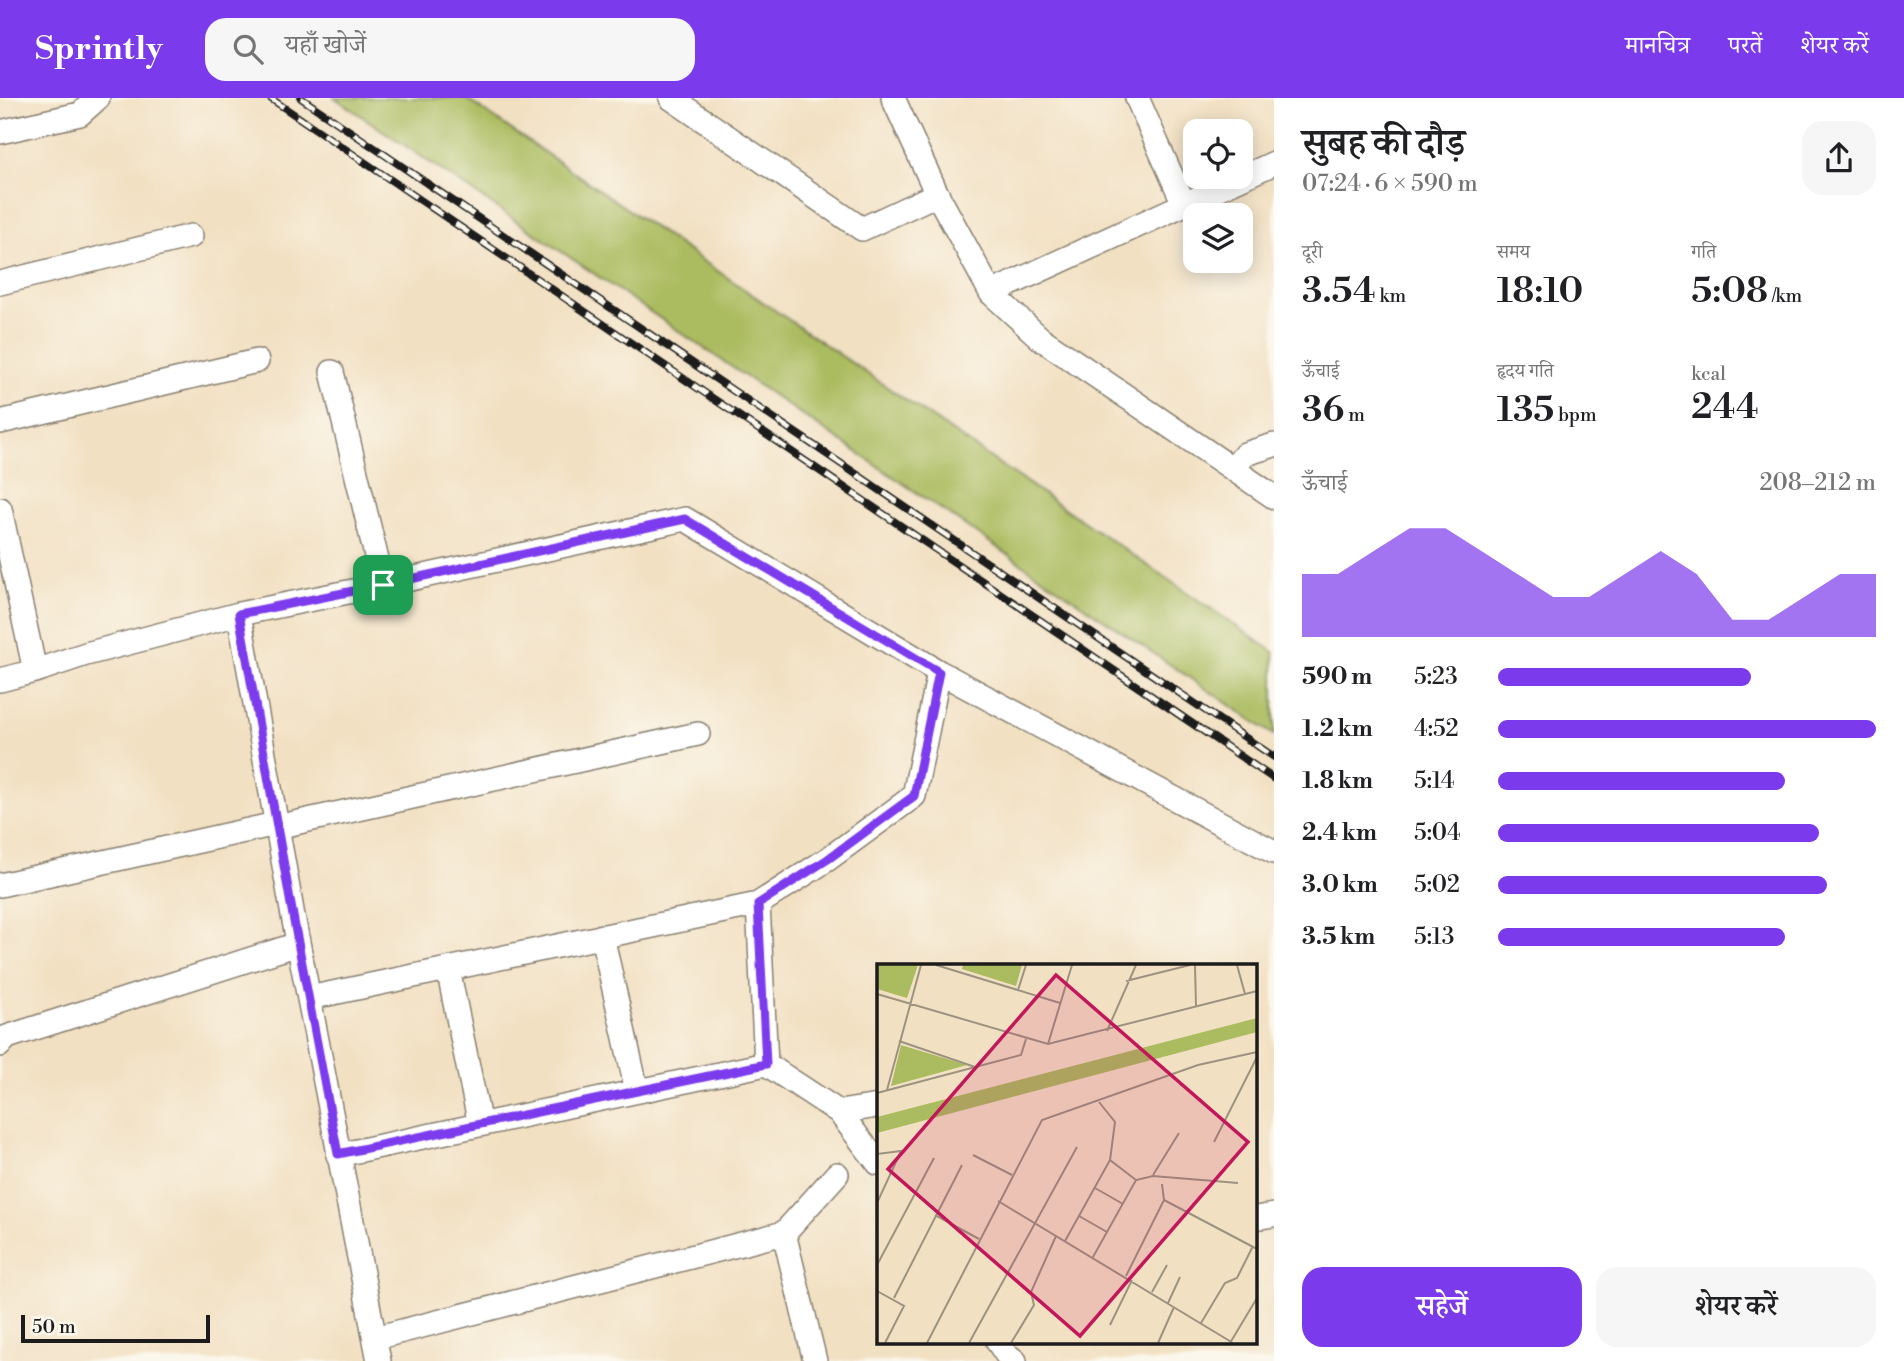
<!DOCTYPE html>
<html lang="hi">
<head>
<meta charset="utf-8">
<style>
  :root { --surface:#fff; --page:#f6f6f6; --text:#202124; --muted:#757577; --accent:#7c3aed }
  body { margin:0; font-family:"Libre Bodoni","Noto Serif Devanagari",serif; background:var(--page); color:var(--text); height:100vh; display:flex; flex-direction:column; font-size:26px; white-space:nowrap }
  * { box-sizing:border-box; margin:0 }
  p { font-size:23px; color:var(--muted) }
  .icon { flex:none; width:38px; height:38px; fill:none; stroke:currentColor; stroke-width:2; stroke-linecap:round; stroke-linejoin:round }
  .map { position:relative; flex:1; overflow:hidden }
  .drawer { display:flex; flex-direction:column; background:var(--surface); width:630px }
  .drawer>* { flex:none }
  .tools { position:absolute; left:1183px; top:21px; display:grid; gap:14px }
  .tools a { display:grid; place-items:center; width:70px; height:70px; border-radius:14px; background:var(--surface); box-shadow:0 4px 18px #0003; font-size:35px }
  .scale { position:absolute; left:21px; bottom:18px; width:189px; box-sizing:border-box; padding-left:7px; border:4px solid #1c1c1c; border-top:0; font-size:19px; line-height:24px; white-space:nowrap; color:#1c1c1c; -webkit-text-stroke:5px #fbf7ec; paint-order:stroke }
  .pin { position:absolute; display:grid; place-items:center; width:60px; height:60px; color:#fff; margin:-30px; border-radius:14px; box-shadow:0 4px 10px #0006 }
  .round { display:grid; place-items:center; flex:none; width:74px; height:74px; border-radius:21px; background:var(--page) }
  .headline { display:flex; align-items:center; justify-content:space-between; height:119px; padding:0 28px }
  h1 { font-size:38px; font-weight:600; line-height:52px }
  .stats { display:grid; grid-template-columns:repeat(3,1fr); gap:10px; height:119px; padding:7px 28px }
  .stats div { display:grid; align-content:center }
  .stats b { font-size:35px; font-weight:600 }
  .stats small { font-size:19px; font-weight:400 }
  .stats p { font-size:19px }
  .chart { height:196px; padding:14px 28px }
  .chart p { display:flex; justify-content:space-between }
  .chart svg { width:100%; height:126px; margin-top:7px; fill:var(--accent); opacity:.7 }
  .cta { display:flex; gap:14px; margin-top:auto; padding:14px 28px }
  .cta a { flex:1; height:80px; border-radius:21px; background:var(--accent); color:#fff; font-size:28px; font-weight:600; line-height:80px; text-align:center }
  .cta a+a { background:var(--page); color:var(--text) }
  ul { padding:0 28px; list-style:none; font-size:23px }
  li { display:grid; grid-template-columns:112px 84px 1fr; align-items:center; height:52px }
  li i { height:18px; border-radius:9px; background:var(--accent) }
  header { display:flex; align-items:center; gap:42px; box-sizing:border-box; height:98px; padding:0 35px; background:var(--accent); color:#fff }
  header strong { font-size:33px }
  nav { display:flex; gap:38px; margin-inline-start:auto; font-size:24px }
  .search { width:490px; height:63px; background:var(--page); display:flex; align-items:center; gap:18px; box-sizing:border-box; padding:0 24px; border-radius:21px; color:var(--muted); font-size:26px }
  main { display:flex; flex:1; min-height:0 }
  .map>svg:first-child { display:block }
  .green { fill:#abbb5f; stroke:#646c3e; stroke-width:2 }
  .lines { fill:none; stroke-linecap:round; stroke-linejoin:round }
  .street-casing { stroke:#877e6f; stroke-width:26 }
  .street { stroke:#fff; stroke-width:23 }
  .rail-casing { stroke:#1c1c1c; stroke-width:8 }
  .rail { stroke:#fbf7ec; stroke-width:5; stroke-dasharray:16; stroke-linecap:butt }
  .route-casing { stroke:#fff; stroke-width:14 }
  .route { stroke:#7c3aed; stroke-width:9 }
  .inset-road { fill:none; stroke:#9c9280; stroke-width:2 }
  .view { fill:#c2185b; fill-opacity:0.15; stroke:#c2185b; stroke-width:3.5 }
  .inset-edge { fill:none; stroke:#1c1c1c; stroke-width:3.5 }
</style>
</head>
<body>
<header>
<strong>Sprintly</strong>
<div class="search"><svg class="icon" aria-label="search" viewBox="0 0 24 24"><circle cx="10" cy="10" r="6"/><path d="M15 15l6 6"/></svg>यहाँ खोजें</div>
<nav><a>मानचित्र</a><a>परतें</a><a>शेयर करें</a></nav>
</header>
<main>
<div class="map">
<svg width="1274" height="1263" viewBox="0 0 1274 1263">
  <rect width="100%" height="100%" fill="#fbf7ec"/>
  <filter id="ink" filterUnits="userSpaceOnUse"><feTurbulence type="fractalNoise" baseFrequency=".0143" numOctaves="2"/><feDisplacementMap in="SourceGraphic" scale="14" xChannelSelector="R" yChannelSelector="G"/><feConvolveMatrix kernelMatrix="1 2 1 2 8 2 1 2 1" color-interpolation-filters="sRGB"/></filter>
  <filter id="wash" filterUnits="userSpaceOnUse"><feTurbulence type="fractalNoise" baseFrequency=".00686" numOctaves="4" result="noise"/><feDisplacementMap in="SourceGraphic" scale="28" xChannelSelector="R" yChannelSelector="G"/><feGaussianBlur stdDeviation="1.57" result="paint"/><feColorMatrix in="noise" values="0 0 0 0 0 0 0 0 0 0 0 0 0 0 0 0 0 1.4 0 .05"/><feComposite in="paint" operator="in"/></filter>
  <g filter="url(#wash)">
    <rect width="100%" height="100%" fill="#f2e0c2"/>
    <path class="green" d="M 335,0 L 465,0 L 1274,554 L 1274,637 Z"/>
  </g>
  <g filter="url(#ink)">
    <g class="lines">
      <defs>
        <path id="street" d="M 671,0 L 862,131 L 937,96
          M 893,0 L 937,96 L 991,195 L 1040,240 L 1274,399
          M 1137,0 L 1184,106
          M 0,34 L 80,16 L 98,0
          M 0,185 L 191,138
          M 991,195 L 1274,65
          M 332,274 L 383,487
          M 0,324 L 257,263
          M 1233,371 L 1245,356 L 1274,347
          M 0,411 L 35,573
          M 239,516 L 293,818 L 379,1263
          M 0,582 L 35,573 L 86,556 L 239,516 L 383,487 L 685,421 L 939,574 L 1274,754
          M 0,787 L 276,726 L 281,728 L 698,636
          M 602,838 L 637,993
          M 448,871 L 480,1027
          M 309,900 L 758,806
          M 0,947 L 7,939 L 298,846
          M 766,966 L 758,806 L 828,761 L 914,698 L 939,574
          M 839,1014 L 878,1008
          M 338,1057 L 766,966 L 839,1014 L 878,1065
          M 1255,1120 L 1274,1117
          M 784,1135 L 815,1263
          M 375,1240 L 784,1135 L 837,1076
          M 998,1244 L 1006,1256 L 1015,1263"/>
      </defs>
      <use href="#street" class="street-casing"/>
      <use href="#street" class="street"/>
      <defs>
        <path id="rail" d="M 270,0 L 1274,681
          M 301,0 L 1274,659"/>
      </defs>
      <use href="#rail" class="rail-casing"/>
      <use href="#rail" class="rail"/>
    </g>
  </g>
  <g class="lines" filter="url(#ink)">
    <defs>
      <path id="route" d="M 685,421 L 939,574 L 914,698 L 828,761 L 758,806 L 766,966 L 338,1056 L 293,818 L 239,516 L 383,487 Z"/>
    </defs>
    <use href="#route" class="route-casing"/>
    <use href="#route" class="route"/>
  </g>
  <g transform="translate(877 866)">
    <rect width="380" height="380" fill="#f2e0c2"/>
    <path d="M 0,1 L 41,1 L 30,34 L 0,25 ZM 86,1 L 145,1 L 139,22 L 85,5 ZM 380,54 L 380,68 L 0,169 L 0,153 ZM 24,81 L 90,101 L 14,122 Z" fill="#abbb5f"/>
    <path class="inset-road" d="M 59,1 L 183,39M 318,1 L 319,43M 360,1 L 368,30M 249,17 L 313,1M 141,26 L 149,1M 0,30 L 171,80 L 380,27M 230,67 L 259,1M 22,77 L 98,103M 171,80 L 195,1M 10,126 L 44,1M 0,129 L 144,91 L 149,75M 222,138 L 238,158 L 233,196 L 259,216M 337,178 L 380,93M 0,190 L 24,187 L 0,239M 96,191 L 135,211M 276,211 L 302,169M 218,224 L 246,240M 287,236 L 380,285M 121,237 L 356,379M 58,251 L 102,275M 202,252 L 230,268M 188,277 L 233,196M 216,293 L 259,216 L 276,212 L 361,219M 0,301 L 57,194M 249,312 L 287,236 L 285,220M 0,327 L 27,342 L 8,379M 275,328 L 290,301M 17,334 L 85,201M 291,339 L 303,313M 324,359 L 348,319 L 360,314 L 376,282M 233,361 L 255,316M 50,379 L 165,156 L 321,101 L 380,88M 92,379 L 200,183M 134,379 L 157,341 L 154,328 L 179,272M 281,379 L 297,343M 353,379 L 380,334"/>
    <path class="view" d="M 179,11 L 371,178 L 203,372 L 11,205 Z"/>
    <rect width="380" height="380" class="inset-edge"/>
  </g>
</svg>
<div class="tools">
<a><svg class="icon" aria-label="locate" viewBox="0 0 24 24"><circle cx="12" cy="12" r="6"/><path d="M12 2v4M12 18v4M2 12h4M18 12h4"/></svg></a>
<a><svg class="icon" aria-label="layers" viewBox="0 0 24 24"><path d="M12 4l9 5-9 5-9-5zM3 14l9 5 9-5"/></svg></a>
</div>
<div class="scale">50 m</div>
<div class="pin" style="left:383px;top:487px;background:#1e9e55"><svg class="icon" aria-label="arrive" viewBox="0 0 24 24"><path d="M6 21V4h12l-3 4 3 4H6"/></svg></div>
</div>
<section class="drawer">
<div class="headline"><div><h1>सुबह की दौड़</h1><p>07:24 · 6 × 590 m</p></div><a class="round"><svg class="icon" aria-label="share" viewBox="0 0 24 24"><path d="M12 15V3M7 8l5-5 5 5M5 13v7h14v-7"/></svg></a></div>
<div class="stats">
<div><p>दूरी</p><b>3.54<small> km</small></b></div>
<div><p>समय</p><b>18:10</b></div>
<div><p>गति</p><b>5:08<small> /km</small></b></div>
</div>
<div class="stats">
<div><p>ऊँचाई</p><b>36<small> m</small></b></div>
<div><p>हृदय गति</p><b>135<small> bpm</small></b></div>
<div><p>kcal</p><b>244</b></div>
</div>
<div class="chart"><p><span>ऊँचाई</span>208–212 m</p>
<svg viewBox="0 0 160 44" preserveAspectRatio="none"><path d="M0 44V22L10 22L20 14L30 6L40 6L50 14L60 22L70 30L80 30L90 22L100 14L110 22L120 38L130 38L140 30L150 22L160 22V44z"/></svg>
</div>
<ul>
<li><b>590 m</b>5:23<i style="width:67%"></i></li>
<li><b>1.2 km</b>4:52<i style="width:100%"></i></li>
<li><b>1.8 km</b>5:14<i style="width:76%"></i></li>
<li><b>2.4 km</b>5:04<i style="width:85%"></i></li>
<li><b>3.0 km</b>5:02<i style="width:87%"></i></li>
<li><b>3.5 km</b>5:13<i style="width:76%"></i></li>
</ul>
<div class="cta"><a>सहेजें</a><a>शेयर करें</a></div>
</section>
</main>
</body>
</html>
